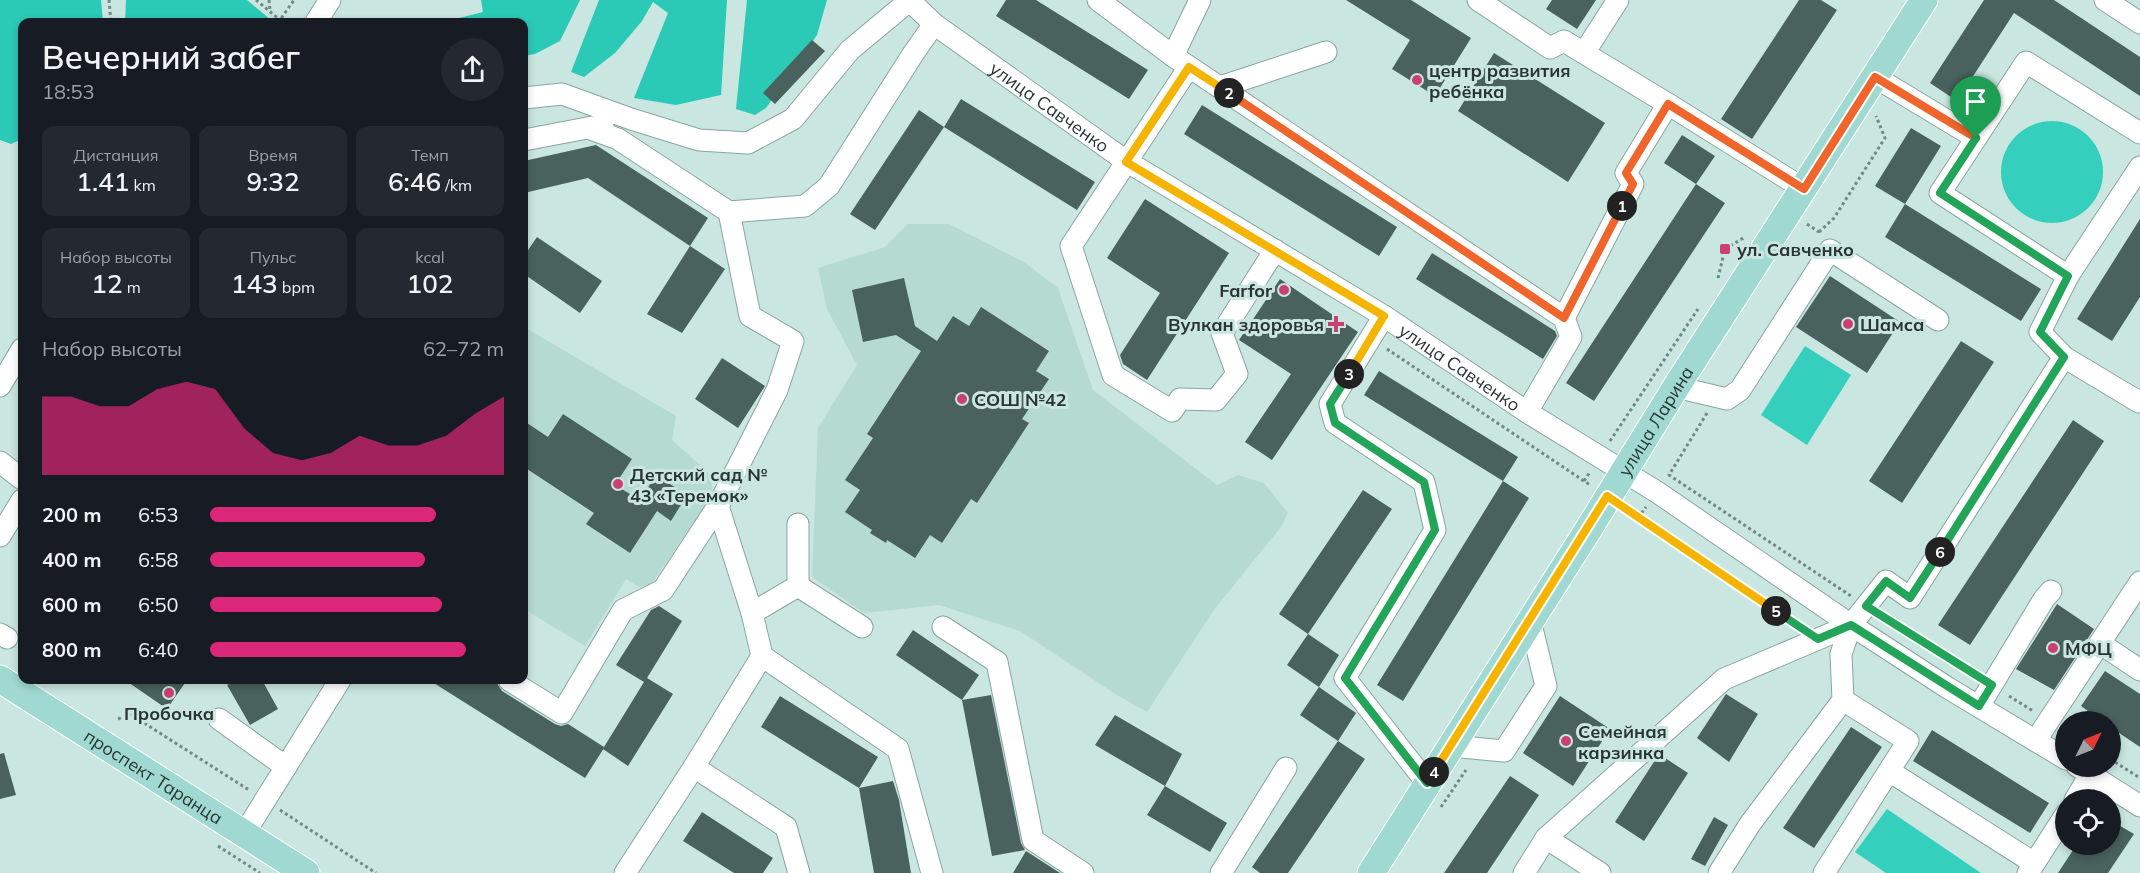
<!DOCTYPE html>
<html lang="ru">
<head>
<meta charset="utf-8">
<style>
  :root { --surface:#171b24; --page:#242831; --text:#f1f3f6; --muted:#9ea1a6; --accent:#db2777 }
  body { margin:0; font-family:Mulish,sans-serif; background:var(--page); color:var(--text); height:100vh; display:flex; flex-direction:column; font-size:22px; white-space:nowrap }
  * { box-sizing:border-box; margin:0 }
  p { font-size:20px; color:var(--muted) }
  .icon { flex:none; width:33px; height:33px; fill:none; stroke:currentColor; stroke-width:2; stroke-linecap:round; stroke-linejoin:round }
  .map { position:relative; flex:1; overflow:hidden }
  .side { position:absolute; left:18px; top:18px; width:510px; height:666px; display:flex; flex-direction:column; background:var(--surface); border-radius:12px; box-shadow:0 3px 9px #0003 }
  .side>* { flex:none }
  .needle { width:39px; rotate:47deg }
  .fabs { position:absolute; left:2055px; top:711px; display:grid; gap:12px }
  .fabs a { display:grid; place-items:center; width:66px; height:66px; border-radius:50%; background:var(--surface); box-shadow:0 3px 9px #0003; font-size:30px }
  .pin { position:absolute; display:grid; place-items:center; width:51px; height:51px; color:#fff; margin:-62px -26px; border-radius:50% 50% 50% 0; rotate:-45deg; box-shadow:0 0 6px #0007 }
  .pin .icon { rotate:45deg }
  .km { position:absolute; width:30px; height:30px; margin:-15px; border-radius:50%; background:#222; color:#fff; font-size:16px; line-height:30px; text-align:center }
  .round { display:grid; place-items:center; flex:none; width:63px; height:63px; border-radius:32px; background:var(--page) }
  .summary { display:flex; align-items:center; justify-content:space-between; height:102px; padding:0 24px }
  h1 { font-size:33px; font-weight:600; line-height:45px }
  .figures { display:grid; grid-template-columns:repeat(3,1fr); gap:9px; height:102px; padding:6px 24px }
  .figures div { display:grid; align-content:center; border-radius:12px; background:var(--page); text-align:center }
  .figures b { font-size:26px; font-weight:600 }
  .figures small { font-size:16px; font-weight:400 }
  .figures p { font-size:16px }
  .chart { height:168px; padding:12px 24px }
  .chart p { display:flex; justify-content:space-between }
  .chart svg { width:100%; height:108px; margin-top:6px; fill:var(--accent); opacity:.7 }
  ul { padding:0 24px; list-style:none; font-size:20px }
  li { display:grid; grid-template-columns:96px 72px 1fr; align-items:center; height:45px }
  li i { height:15px; border-radius:8px; background:var(--accent) }
  .map>svg:first-child { display:block }
  .built { fill:#b5dad2 }
  .green { fill:#35d0bd }
  .forest { fill:#2acab7 }
  .building { fill:#49625d }
  .lines { fill:none; stroke-linecap:round; stroke-linejoin:round }
  .minor-casing { stroke:#8aa5a0; stroke-width:23 }
  .major-casing { stroke:#fff; stroke-width:29 }
  .path { stroke:#748783; stroke-width:3; stroke-dasharray:3 3; stroke-linecap:butt }
  .minor { stroke:#fff; stroke-width:21 }
  .major { stroke:#a0d9d1; stroke-width:27 }
  .split-1-casing { stroke:#fff; stroke-width:12 }
  .split-2-casing { stroke:#fff; stroke-width:12 }
  .split-3-casing { stroke:#fff; stroke-width:12 }
  .split-4-casing { stroke:#fff; stroke-width:12 }
  .split-5-casing { stroke:#fff; stroke-width:12 }
  .split-6-casing { stroke:#fff; stroke-width:12 }
  .split-7-casing { stroke:#fff; stroke-width:12 }
  .split-1 { stroke:#f0652b; stroke-width:8 }
  .split-2 { stroke:#f0652b; stroke-width:8 }
  .split-3 { stroke:#f5b400; stroke-width:8 }
  .split-4 { stroke:#22a559; stroke-width:8 }
  .split-5 { stroke:#f5b400; stroke-width:8 }
  .split-6 { stroke:#22a559; stroke-width:8 }
  .split-7 { stroke:#22a559; stroke-width:8 }
  .poi-dot { fill:#cb3f71; stroke:#c9e6e0; stroke-width:2 }
  .labels { text-anchor:middle; dominant-baseline:central; stroke-width:6; stroke-linejoin:round; paint-order:stroke }
  .poi-label { font-size:18px; font-weight:bold; fill:#2a3533; stroke:#c9e6e0; text-anchor:start }
  .street-label { font-size:18px; fill:#2a3533; stroke:#c9e6e0 }
</style>
</head>
<body>
<div class="map">
<svg width="2140" height="873" viewBox="0 0 2140 873">
  <rect width="100%" height="100%" fill="#c9e6e0"/>
  <path class="built" d="M 908,224 L 949,224 L 1024,262 L 1058,288 L 1093,390 L 1217,485 L 1238,475 L 1264,483 L 1288,513 L 1281,527 L 1213,611 L 1147,712 L 1117,695 L 1020,631 L 939,605 L 864,613 L 812,577 L 818,428 L 857,365 L 827,309 L 818,268 L 885,247 Z
    M 524,327 L 676,416 L 672,440 L 710,474 L 713,494 L 651,585 L 639,587 L 626,579 L 585,646 L 524,609 Z"/>
  <path class="green" d="M2001 172a51 51 0 1 1 102 0a51 51 0 1 1-102 0Z
    M 1805,346 L 1851,375 L 1807,445 L 1761,415 Z
    M 1887,809 L 1981,873 L 1886,873 L 1855,852 Z"/>
  <path class="forest" d="M 0,0 L 101,0 L 103,22 L 22,22 L 22,139 L 11,144 L 0,140 Z
    M 126,0 L 247,0 L 271,20 L 269,22 L 125,22 Z
    M 481,0 L 580,0 L 560,41 L 535,54 L 524,56 L 524,22 L 448,22 L 447,21 L 483,12 Z
    M 599,0 L 727,0 L 721,95 L 676,105 L 634,98 L 668,13 L 653,2 L 642,21 L 615,53 L 584,77 L 571,72 Z
    M 747,0 L 827,0 L 817,35 L 766,108 L 755,115 L 736,109 Z"/>
  <path class="building" d="M 1006,0 L 1036,0 L 1148,70 L 1129,99 L 996,16 Z
    M 1346,0 L 1411,0 L 1471,38 L 1435,96 L 1392,69 L 1410,40 Z
    M 1552,0 L 1596,0 L 1577,29 L 1546,9 Z
    M 1799,0 L 1821,0 L 1837,10 L 1752,139 L 1721,119 Z
    M 1984,0 L 2054,0 L 2140,57 L 2140,96 L 2014,13 L 1957,101 L 1930,83 Z
    M 812,40 L 825,51 L 775,104 L 763,93 Z
    M 1494,53 L 1605,123 L 1568,182 L 1458,111 Z
    M 961,99 L 1095,182 L 1077,210 L 944,127 Z
    M 1202,105 L 1397,227 L 1379,256 L 1184,134 Z
    M 919,110 L 944,127 L 875,230 L 850,214 Z
    M 1911,128 L 1941,146 L 1905,204 L 1875,186 Z
    M 1682,135 L 1715,156 L 1696,184 L 1664,163 Z
    M 596,145 L 708,218 L 690,246 L 588,178 L 524,193 L 524,161 Z
    M 1696,184 L 1725,203 L 1594,401 L 1566,383 Z
    M 1145,199 L 1229,253 L 1147,380 L 1123,364 L 1120,355 L 1160,293 L 1107,258 Z
    M 1905,204 L 2041,289 L 2021,321 L 1885,237 Z
    M 2140,219 L 2140,297 L 2112,341 L 2077,319 Z
    M 537,237 L 602,281 L 580,313 L 524,274 L 524,256 Z
    M 690,246 L 725,269 L 682,333 L 647,314 Z
    M 1432,253 L 1555,331 L 1557,336 L 1543,359 L 1416,279 Z
    M 1830,276 L 1900,322 L 1867,373 L 1796,327 Z
    M 904,278 L 915,326 L 937,341 L 953,316 L 969,326 L 981,307 L 1049,351 L 1036,371 L 1049,379 L 1022,419 L 1029,423 L 977,503 L 971,499 L 942,543 L 930,535 L 915,558 L 887,540 L 886,543 L 870,533 L 872,530 L 845,512 L 860,490 L 845,480 L 873,438 L 867,434 L 921,351 L 896,335 L 863,342 L 852,290 Z
    M 1280,279 L 1358,332 L 1272,460 L 1245,442 L 1291,374 L 1239,340 Z
    M 1961,341 L 1994,362 L 1902,503 L 1869,481 Z
    M 722,358 L 765,386 L 738,428 L 695,399 Z
    M 1379,371 L 1518,457 L 1503,481 L 1364,395 Z
    M 563,414 L 632,459 L 615,485 L 640,500 L 656,475 L 687,495 L 671,521 L 657,511 L 630,553 L 586,524 L 594,513 L 524,467 L 524,421 L 548,437 Z
    M 2073,420 L 2104,441 L 1970,645 L 1938,625 Z
    M 1503,481 L 1529,498 L 1403,701 L 1377,685 Z
    M 1363,490 L 1392,509 L 1308,634 L 1279,614 Z
    M 2057,604 L 2094,629 L 2054,690 L 2016,669 Z
    M 659,606 L 682,621 L 647,678 L 673,694 L 628,766 L 603,749 L 604,748 L 585,778 L 429,680 L 496,680 L 498,685 L 502,691 L 555,724 L 561,726 L 568,724 L 604,747 L 644,682 L 616,665 L 651,610 Z
    M 913,630 L 979,675 L 962,700 L 896,655 Z
    M 1308,634 L 1339,655 L 1319,687 L 1287,665 Z
    M 2105,671 L 2140,694 L 2140,747 L 2110,727 L 2110,722 L 2103,722 L 2081,706 Z
    M 125,680 L 187,680 L 167,709 Z
    M 237,680 L 262,680 L 278,709 L 250,725 L 227,685 Z
    M 1319,687 L 1356,713 L 1338,741 L 1300,715 Z
    M 1726,694 L 1758,714 L 1729,762 L 1697,738 Z
    M 991,695 L 1021,843 L 1025,850 L 992,856 L 962,700 Z
    M 780,696 L 878,757 L 859,788 L 761,727 Z
    M 1560,696 L 1610,729 L 1573,786 L 1523,753 Z
    M 1115,715 L 1182,754 L 1165,786 L 1095,745 Z
    M 1851,727 L 1882,747 L 1814,848 L 1783,828 Z
    M 1932,730 L 2049,803 L 2030,833 L 1913,761 Z
    M 1338,741 L 1365,759 L 1288,873 L 1260,873 L 1252,867 Z
    M 4,753 L 16,795 L 0,799 L 0,754 Z
    M 1659,754 L 1688,773 L 1644,841 L 1615,822 Z
    M 1510,776 L 1539,795 L 1487,873 L 1444,873 Z
    M 893,781 L 899,800 L 911,873 L 874,873 L 859,788 Z
    M 1165,786 L 1227,823 L 1210,852 L 1147,815 Z
    M 702,812 L 773,858 L 763,873 L 734,873 L 683,841 Z
    M 1714,817 L 1728,825 L 1705,866 L 1691,859 Z
    M 2110,820 L 2134,834 L 2108,873 L 2058,873 L 2077,844 L 2110,844 Z
    M 1026,851 L 1060,873 L 1013,873 Z"/>
  <g class="lines">
    <defs>
      <g id="minor">
        <path id="s1" d="M 909,0 L 934,24 L 1126,161 L 1384,316 L 1527,412 L 1657,492 L 1851,625 L 1948,688 L 2066,759"/>
        <path d="M 1098,0 L 1173,56 L 1564,318 L 1571,337 L 1527,412"/>
        <path d="M 1478,0 L 1550,48 L 1564,41 L 1668,104"/>
        <path d="M 2105,0 L 2140,23"/>
        <path d="M 316,22 L 330,0"/>
        <path d="M 1584,53 L 1618,0"/>
        <path d="M 1173,56 L 1200,0"/>
        <path d="M 1189,67 L 1071,246 L 1113,375 L 1172,411 L 1180,399 L 1216,400 L 1237,374 L 1222,333 L 1275,250"/>
        <path d="M 1875,77 L 1976,138"/>
        <path d="M 1220,87 L 1326,52"/>
        <path d="M 524,98 L 562,94 L 631,119 L 699,140 L 748,143 L 793,119 L 850,50 L 909,1"/>
        <path d="M 588,128 L 618,139 L 729,212"/>
        <path d="M 2140,133 L 2026,62 L 1940,193 L 2068,276 L 2040,332 L 2064,357 L 2139,402 L 2140,400"/>
        <path d="M 524,140 L 603,125"/>
        <path d="M 2068,276 L 2140,167"/>
        <path d="M 1384,316 L 1330,404 L 1335,423 L 1424,482 L 1435,530 L 1345,678 L 1427,783"/>
        <path d="M 1564,318 L 1633,184 L 1626,173 L 1668,104 L 1804,189"/>
        <path d="M 0,386 L 22,349"/>
        <path d="M 1676,387 L 1727,399 L 1740,390 L 1830,250 L 1938,320"/>
        <path d="M 0,462 L 22,479"/>
        <path d="M 0,536 L 22,500"/>
        <path d="M 798,586 L 798,524"/>
        <path d="M 752,613 L 798,586 L 862,627"/>
        <path d="M 943,627 L 997,662 L 1033,840 L 1083,873"/>
        <path d="M 0,634 L 7,638"/>
        <path d="M 2101,644 L 2140,670"/>
        <path d="M 762,656 L 898,749 L 932,873"/>
        <path d="M 509,680 L 562,713 L 623,610 L 663,590 L 718,506 L 777,390 L 793,341 L 750,316 L 729,212 L 805,206 L 829,186 L 913,54 L 934,24"/>
        <path d="M 1979,706 L 2044,599 L 2051,591"/>
        <path d="M 219,719 L 286,767"/>
        <path d="M 2036,740 L 2140,582"/>
        <path d="M 1451,746 L 1504,751 L 1546,686 L 1530,620"/>
        <path d="M 2077,766 L 2140,806"/>
        <path d="M 694,767 L 786,827 L 799,873"/>
        <path d="M 1889,771 L 2034,863"/>
        <path d="M 2075,800 L 2090,775"/>
        <path d="M 244,834 L 340,680"/>
        <path d="M 1546,838 L 1600,873"/>
        <path d="M 625,873 L 694,767 L 762,656 L 752,613 L 718,506"/>
        <path d="M 1221,873 L 1286,768"/>
        <path d="M 1524,873 L 1546,838 L 1724,679 L 1851,625"/>
        <path d="M 1719,873 L 1750,824 L 1843,700 L 1841,654 L 1851,625 L 1886,581 L 1910,598 L 2064,357"/>
        <path d="M 1824,873 L 1908,741 L 1843,700"/>
        <path d="M 2028,873 L 2066,814"/>
      </g>
      <g id="major">
        <path id="s2" d="M 0,679 L 306,873"/>
        <path id="s3" d="M 1371,873 L 1588,530 L 1676,387 L 1924,0"/>
      </g>
    </defs>
    <use href="#minor" class="minor-casing"/>
    <use href="#major" class="major-casing"/>
    <path class="path" d="M 109,0 L 111,22
      M 256,0 L 280,20 L 278,22
      M 269,0 L 270,10
      M 283,22 L 280,20 L 294,0
      M 1807,224 L 1819,232 L 1818,234
      M 1819,232 L 1834,218 L 1885,138 L 1876,116
      M 1718,278 L 1725,249 L 1745,237
      M 1387,349 L 1590,485
      M 1707,413 L 1669,475 L 1851,596
      M 1610,441 L 1698,309
      M 1584,481 L 1590,472
      M 1626,509 L 1799,626
      M 1638,518 L 1646,507
      M 1881,616 L 1975,675
      M 2009,696 L 2033,711
      M 118,719 L 130,714 L 249,790
      M 2110,759 L 2140,778
      M 1441,807 L 1466,770
      M 280,810 L 376,873
      M 218,846 L 260,873"/>
    <use href="#minor" class="minor"/>
    <use href="#major" class="major"/>
  </g>
  <g class="lines">
    <defs>
      <path id="split-1" d="M 1622,206 L 1633,184 L 1626,173 L 1668,104 L 1804,189 L 1875,77 L 1976,138"/>
      <path id="split-2" d="M 1229,93 L 1564,318 L 1622,206"/>
      <path id="split-3" d="M 1229,93 L 1189,67 L 1126,162 L 1384,316 L 1349,374"/>
      <path id="split-4" d="M 1349,374 L 1330,404 L 1335,423 L 1424,482 L 1435,530 L 1345,678 L 1427,783 L 1434,772"/>
      <path id="split-5" d="M 1434,772 L 1607,496 L 1776,611"/>
      <path id="split-6" d="M 1776,611 L 1818,639 L 1851,625 L 1979,706 L 1992,685 L 1866,606 L 1886,581 L 1910,598 L 1940,552"/>
      <path id="split-7" d="M 1940,552 L 2064,357 L 2040,332 L 2068,276 L 1940,193 L 1976,138"/>
    </defs>
    <use href="#split-1" class="split-1-casing"/>
    <use href="#split-2" class="split-2-casing"/>
    <use href="#split-3" class="split-3-casing"/>
    <use href="#split-4" class="split-4-casing"/>
    <use href="#split-5" class="split-5-casing"/>
    <use href="#split-6" class="split-6-casing"/>
    <use href="#split-7" class="split-7-casing"/>
    <use href="#split-1" class="split-1"/>
    <use href="#split-2" class="split-2"/>
    <use href="#split-3" class="split-3"/>
    <use href="#split-4" class="split-4"/>
    <use href="#split-5" class="split-5"/>
    <use href="#split-6" class="split-6"/>
    <use href="#split-7" class="split-7"/>
  </g>
  <g class="poi-dot">
    <circle cx="1417" cy="80" r="6"/>
    <rect x="1719" y="243" width="12" height="12" rx="3"/>
    <circle cx="1284" cy="290" r="6"/>
    <path d="M1333 315h6v6h6v6h-6v6h-6v-6h-6v-6h6z"/>
    <circle cx="1848" cy="324" r="6"/>
    <circle cx="962" cy="399" r="6"/>
    <circle cx="618" cy="484" r="6"/>
    <circle cx="2053" cy="648" r="6"/>
    <circle cx="169" cy="693" r="6"/>
    <circle cx="1566" cy="741" r="6"/>
  </g>
  <g class="labels">
    <g class="poi-label">
      <text x="1429" y="70">центр развития<tspan x="1429" dy="21">ребёнка</tspan></text>
      <text x="1737" y="249">ул. Савченко</text>
      <text x="1272" y="290" text-anchor="end">Farfor</text>
      <text x="1324" y="324" text-anchor="end">Вулкан здоровья</text>
      <text x="1860" y="324">Шамса</text>
      <text x="974" y="399">СОШ №42</text>
      <text x="630" y="474">Детский сад №<tspan x="630" dy="21">43 «Теремок»</tspan></text>
      <text x="2065" y="648">МФЦ</text>
      <text x="169" y="713" text-anchor="middle">Пробочка</text>
      <text x="1578" y="731">Семейная<tspan x="1578" dy="21">карзинка</tspan></text>
    </g>
    <g class="street-label">
      <text stroke="none"><textPath href="#s1" startOffset="177">улица Савченко</textPath></text>
      <text stroke="none"><textPath href="#s1" startOffset="663">улица Савченко</textPath></text>
      <text stroke="none"><textPath href="#s3" startOffset="534">улица Ларина</textPath></text>
      <text stroke="none"><textPath href="#s2" startOffset="182">проспект Таранца</textPath></text>
    </g>
  </g>
</svg>
<div class="fabs">
<a><svg class="needle" viewBox="-14 -14 28 28"><path d="M0-13l5 13h-10z" fill="#e53935"/><path d="M0 13l5-13h-10z" fill="#9ea1a6"/></svg></a>
<a><svg class="icon" aria-label="locate" viewBox="0 0 24 24"><circle cx="12" cy="12" r="6"/><path d="M12 2v4M12 18v4M2 12h4M18 12h4"/></svg></a>
</div>
<div class="pin" style="left:1976px;top:138px;background:#1e9e55"><svg class="icon" aria-label="arrive" viewBox="0 0 24 24"><path d="M6 21V4h12l-3 4 3 4H6"/></svg></div>
<b class="km" style="left:1622px;top:206px">1</b>
<b class="km" style="left:1229px;top:93px">2</b>
<b class="km" style="left:1349px;top:374px">3</b>
<b class="km" style="left:1434px;top:772px">4</b>
<b class="km" style="left:1776px;top:611px">5</b>
<b class="km" style="left:1940px;top:552px">6</b>
<section class="side">
<div class="summary"><div><h1>Вечерний забег</h1><p>18:53</p></div><a class="round"><svg class="icon" aria-label="share" viewBox="0 0 24 24"><path d="M12 15V3M7 8l5-5 5 5M5 13v7h14v-7"/></svg></a></div>
<div class="figures">
<div><p>Дистанция</p><b>1.41<small> km</small></b></div>
<div><p>Время</p><b>9:32</b></div>
<div><p>Темп</p><b>6:46<small> /km</small></b></div>
</div>
<div class="figures">
<div><p>Набор высоты</p><b>12<small> m</small></b></div>
<div><p>Пульс</p><b>143<small> bpm</small></b></div>
<div><p>kcal</p><b>102</b></div>
</div>
<div class="chart"><p><span>Набор высоты</span>62–72 m</p>
<svg viewBox="0 0 160 44" preserveAspectRatio="none"><path d="M0 44V12L10 12L20 16L30 16L40 9L50 6L60 9L70 25L80 35L90 38L100 35L110 28L120 32L130 32L140 28L150 19L160 12V44z"/></svg>
</div>
<ul>
<li><b>200 m</b>6:53<i style="width:77%"></i></li>
<li><b>400 m</b>6:58<i style="width:73%"></i></li>
<li><b>600 m</b>6:50<i style="width:79%"></i></li>
<li><b>800 m</b>6:40<i style="width:87%"></i></li>
</ul>
</section>
</div>
</body>
</html>
